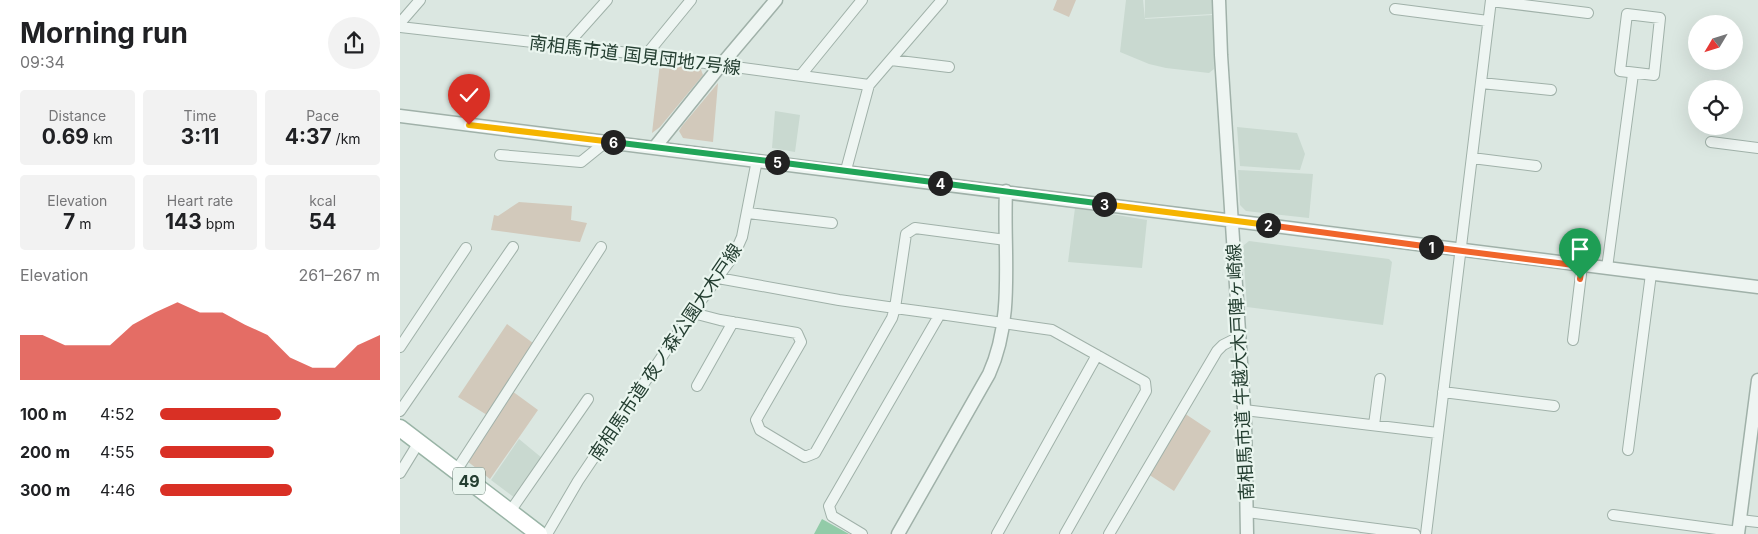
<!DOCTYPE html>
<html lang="en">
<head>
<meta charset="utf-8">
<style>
  :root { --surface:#fff; --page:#f2f2f2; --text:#202124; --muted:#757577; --accent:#d93025 }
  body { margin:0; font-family:Inter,"Noto Sans JP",sans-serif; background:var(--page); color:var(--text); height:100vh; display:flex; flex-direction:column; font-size:19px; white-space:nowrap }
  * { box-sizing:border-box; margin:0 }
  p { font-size:16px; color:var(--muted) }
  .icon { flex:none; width:28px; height:28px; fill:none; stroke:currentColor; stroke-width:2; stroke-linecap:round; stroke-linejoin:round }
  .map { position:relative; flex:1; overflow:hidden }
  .drawer { display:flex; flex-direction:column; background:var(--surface); width:400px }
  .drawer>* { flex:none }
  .needle { width:32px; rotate:232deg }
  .fabs { position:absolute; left:1288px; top:15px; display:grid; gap:10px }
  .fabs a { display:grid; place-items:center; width:55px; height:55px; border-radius:50%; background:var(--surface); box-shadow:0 5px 20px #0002; font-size:25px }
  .pin { position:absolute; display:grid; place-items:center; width:42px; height:42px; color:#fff; margin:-51px -21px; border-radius:50% 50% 50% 0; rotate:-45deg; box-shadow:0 0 5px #0007 }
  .pin .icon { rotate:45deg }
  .km { position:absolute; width:25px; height:25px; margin:-12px; border-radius:50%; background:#222; color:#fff; font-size:14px; line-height:25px; text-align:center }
  .round { display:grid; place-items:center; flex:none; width:52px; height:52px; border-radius:26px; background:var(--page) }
  .head { display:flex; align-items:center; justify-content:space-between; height:85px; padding:0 20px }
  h1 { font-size:28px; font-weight:700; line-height:38px }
  .stats { display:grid; grid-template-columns:repeat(3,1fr); gap:8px; height:85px; padding:5px 20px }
  .stats div { display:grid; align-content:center; border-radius:5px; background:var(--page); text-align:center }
  .stats b { font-size:21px; font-weight:700 }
  .stats small { font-size:14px; font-weight:400 }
  .stats p { font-size:14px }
  .chart { height:140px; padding:10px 20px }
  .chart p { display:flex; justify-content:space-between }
  .chart svg { width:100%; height:90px; margin-top:5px; fill:var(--accent); opacity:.7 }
  ul { padding:0 20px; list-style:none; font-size:16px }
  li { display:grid; grid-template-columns:80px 60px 1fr; align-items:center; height:38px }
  li i { height:12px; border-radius:6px; background:var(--accent) }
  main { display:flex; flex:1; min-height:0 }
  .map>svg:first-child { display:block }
  .built { fill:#c9d9d0 }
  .green { fill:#d2c9bb }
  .water { fill:#92cba8 }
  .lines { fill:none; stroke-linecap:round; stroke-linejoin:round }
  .minor-casing { stroke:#a0b1a9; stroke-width:12 }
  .tertiary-casing { stroke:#a0b1a9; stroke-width:15 }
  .primary-casing { stroke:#99b4a6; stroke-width:19 }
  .minor { stroke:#eef5f2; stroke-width:10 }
  .tertiary { stroke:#eef5f2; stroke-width:12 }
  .primary { stroke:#fff; stroke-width:16 }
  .split-1-casing { stroke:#fff; stroke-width:10 }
  .split-2-casing { stroke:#fff; stroke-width:10 }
  .split-3-casing { stroke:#fff; stroke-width:10 }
  .split-4-casing { stroke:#fff; stroke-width:10 }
  .split-5-casing { stroke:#fff; stroke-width:10 }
  .split-6-casing { stroke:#fff; stroke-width:10 }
  .split-7-casing { stroke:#fff; stroke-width:10 }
  .split-1 { stroke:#f0652b; stroke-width:6 }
  .split-2 { stroke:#f0652b; stroke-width:6 }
  .split-3 { stroke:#f5b400; stroke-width:6 }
  .split-4 { stroke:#22a559; stroke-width:6 }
  .split-5 { stroke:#22a559; stroke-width:6 }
  .split-6 { stroke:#22a559; stroke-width:6 }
  .split-7 { stroke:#f5b400; stroke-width:6 }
  .labels { text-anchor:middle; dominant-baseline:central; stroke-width:4.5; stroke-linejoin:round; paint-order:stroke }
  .shield { fill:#eaf5ef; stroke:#5f756a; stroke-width:1 }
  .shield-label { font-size:16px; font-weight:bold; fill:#243e31 }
  .street-label { font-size:18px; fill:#243e31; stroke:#eaf5ef }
</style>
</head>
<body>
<main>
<section class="drawer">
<div class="head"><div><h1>Morning run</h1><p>09:34</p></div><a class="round"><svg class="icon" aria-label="share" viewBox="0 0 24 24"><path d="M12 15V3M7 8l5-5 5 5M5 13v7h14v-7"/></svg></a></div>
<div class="stats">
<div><p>Distance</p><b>0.69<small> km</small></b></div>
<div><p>Time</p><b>3:11</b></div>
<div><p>Pace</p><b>4:37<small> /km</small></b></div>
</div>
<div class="stats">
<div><p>Elevation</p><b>7<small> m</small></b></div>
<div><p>Heart rate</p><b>143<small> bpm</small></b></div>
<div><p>kcal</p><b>54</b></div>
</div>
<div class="chart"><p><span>Elevation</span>261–267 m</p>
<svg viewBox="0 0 160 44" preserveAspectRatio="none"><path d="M0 44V22L10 22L20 27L30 27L40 27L50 17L60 11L70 6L80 11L90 11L100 17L110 22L120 33L130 38L140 38L150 27L160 22V44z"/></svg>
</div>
<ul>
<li><b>100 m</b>4:52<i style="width:55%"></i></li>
<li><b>200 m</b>4:55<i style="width:52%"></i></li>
<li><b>300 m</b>4:46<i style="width:60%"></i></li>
</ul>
</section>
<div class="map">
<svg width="1358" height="534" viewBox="0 0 1358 534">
  <rect width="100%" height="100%" fill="#dbe7e1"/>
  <path class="built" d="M 726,0 L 743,0 L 745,19 L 813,15 L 814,69 L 809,73 L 766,68 L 749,64 L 720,52 Z
    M 745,0 L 812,0 L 812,14 L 745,18 Z
    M 375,111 L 400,115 L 395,152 L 372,148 Z
    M 837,127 L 897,133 L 905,154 L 900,170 L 840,166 Z
    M 838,170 L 913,174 L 909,218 L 846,211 L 840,205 Z
    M 675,208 L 747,220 L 742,268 L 668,262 Z
    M 849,241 L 989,259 L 992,262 L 983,325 L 847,307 L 843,249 L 844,245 Z
    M 119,439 L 142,458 L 115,498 L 91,480 Z"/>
  <path class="green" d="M 657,0 L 676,0 L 669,17 L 653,10 Z
    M 260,63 L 300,67 L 303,75 L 260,127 L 252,133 Z
    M 318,83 L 313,142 L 283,138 L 279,131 L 282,126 Z
    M 119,202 L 172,206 L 171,220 L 187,223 L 180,242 L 91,230 L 94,215 L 98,216 Z
    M 107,324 L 133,343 L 87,415 L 58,397 Z
    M 112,391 L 138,410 L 90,479 L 67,461 Z
    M 784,413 L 811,431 L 774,491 L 748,474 Z"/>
  <path class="water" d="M 422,519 L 449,534 L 414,534 Z"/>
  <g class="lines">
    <defs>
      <path id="minor" d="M 1091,1 L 1188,13
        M 995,9 L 1088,21
        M 1227,14 L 1260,18 L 1254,75 L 1220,71 Z
        M 0,23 L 20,0
        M 0,27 L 238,54 L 469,85
        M 166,46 L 207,0
        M 246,55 L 291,0
        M 491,60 L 549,67
        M 401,75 L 462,0
        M 1081,83 L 1151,90
        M 1311,142 L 1358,148
        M 100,155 L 181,162 L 207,141
        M 1072,158 L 1136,166
        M 446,170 L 469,85 L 542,0
        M 348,213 L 432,223
        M 1207,268 L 1233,74
        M 293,313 L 320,320 L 397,333 L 401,342 L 356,420 L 360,430 L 405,457 L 415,453 L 492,318 L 495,308 L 439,300 L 318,278
        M 540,314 L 495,308 L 506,234 L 515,228 L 606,240
        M 1173,340 L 1182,266
        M 0,347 L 66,248
        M 297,386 L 333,322
        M 1043,392 L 1154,406
        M 844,410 L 1038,433
        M 0,411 L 113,247
        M 974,425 L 980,379
        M 1228,450 L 1251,274
        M 56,471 L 201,247
        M 0,473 L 19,442
        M 847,512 L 1015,534
        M 109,513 L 188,399
        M 1213,515 L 1339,532
        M 1340,520 L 1358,522
        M 147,534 L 178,481 L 284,324 L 334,255 L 342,237 L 357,160
        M 462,534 L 432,516 L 429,506 L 540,314 L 652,330 L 745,382 L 746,391 L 665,534
        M 597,534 L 697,355
        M 709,534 L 817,351 L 823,345 L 839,337
        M 1026,534 L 1091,0"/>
      <path id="tertiary" d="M 819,0 L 821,55 L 845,424 L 847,534
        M 0,116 C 453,171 905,232 1358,287
        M 255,147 L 316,71 L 376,0
        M 498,534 L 589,374 C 615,317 603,252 606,191
        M 1338,534 L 1358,380"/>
      <path id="primary" d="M 0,428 L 139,534"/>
    </defs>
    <use href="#minor" class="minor-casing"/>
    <use href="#tertiary" class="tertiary-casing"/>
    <use href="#primary" class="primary-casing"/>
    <use href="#minor" class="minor"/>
    <use href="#tertiary" class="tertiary"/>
    <use href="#primary" class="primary"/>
  </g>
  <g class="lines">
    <defs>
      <path id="split-1" d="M 1031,247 L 1182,266 L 1180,279"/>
      <path id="split-2" d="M 868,225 L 1031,247"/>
      <path id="split-3" d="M 704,204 L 868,225"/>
      <path id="split-4" d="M 540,183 L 704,204"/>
      <path id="split-5" d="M 377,162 L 540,183"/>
      <path id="split-6" d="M 213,142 L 377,162"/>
      <path id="split-7" d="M 69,125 L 213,142"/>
    </defs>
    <use href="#split-1" class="split-1-casing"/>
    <use href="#split-2" class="split-2-casing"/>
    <use href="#split-3" class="split-3-casing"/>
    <use href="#split-4" class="split-4-casing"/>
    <use href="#split-5" class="split-5-casing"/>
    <use href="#split-6" class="split-6-casing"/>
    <use href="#split-7" class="split-7-casing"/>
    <use href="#split-1" class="split-1"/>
    <use href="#split-2" class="split-2"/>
    <use href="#split-3" class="split-3"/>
    <use href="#split-4" class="split-4"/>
    <use href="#split-5" class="split-5"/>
    <use href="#split-6" class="split-6"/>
    <use href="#split-7" class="split-7"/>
  </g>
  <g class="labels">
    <rect class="shield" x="53" y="467.5" width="32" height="27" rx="4"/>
    <g class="shield-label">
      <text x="69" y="481">49</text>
    </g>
    <g class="street-label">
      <text transform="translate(235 55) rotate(7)">南相馬市道 国見団地7号線</text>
      <text transform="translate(265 352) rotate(-56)">南相馬市道 夜ノ森公園大木戸線</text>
      <text transform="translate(840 372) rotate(-93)">南相馬市道 牛越大木戸陣ヶ崎線</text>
    </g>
  </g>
</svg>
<div class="fabs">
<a><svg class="needle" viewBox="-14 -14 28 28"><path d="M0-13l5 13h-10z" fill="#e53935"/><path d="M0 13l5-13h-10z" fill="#757577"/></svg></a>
<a><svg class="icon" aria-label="locate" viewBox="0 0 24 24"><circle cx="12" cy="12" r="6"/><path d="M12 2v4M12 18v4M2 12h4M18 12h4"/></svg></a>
</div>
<div class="pin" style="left:1180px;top:279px;background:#1e9e55"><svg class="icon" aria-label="arrive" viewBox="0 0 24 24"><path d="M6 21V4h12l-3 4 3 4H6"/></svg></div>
<div class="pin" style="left:69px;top:125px;background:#d93025"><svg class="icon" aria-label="check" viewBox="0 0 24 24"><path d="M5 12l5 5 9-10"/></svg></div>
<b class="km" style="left:1031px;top:247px">1</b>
<b class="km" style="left:868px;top:225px">2</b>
<b class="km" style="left:704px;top:204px">3</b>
<b class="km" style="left:540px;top:183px">4</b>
<b class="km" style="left:377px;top:162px">5</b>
<b class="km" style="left:213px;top:142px">6</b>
</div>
</main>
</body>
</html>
